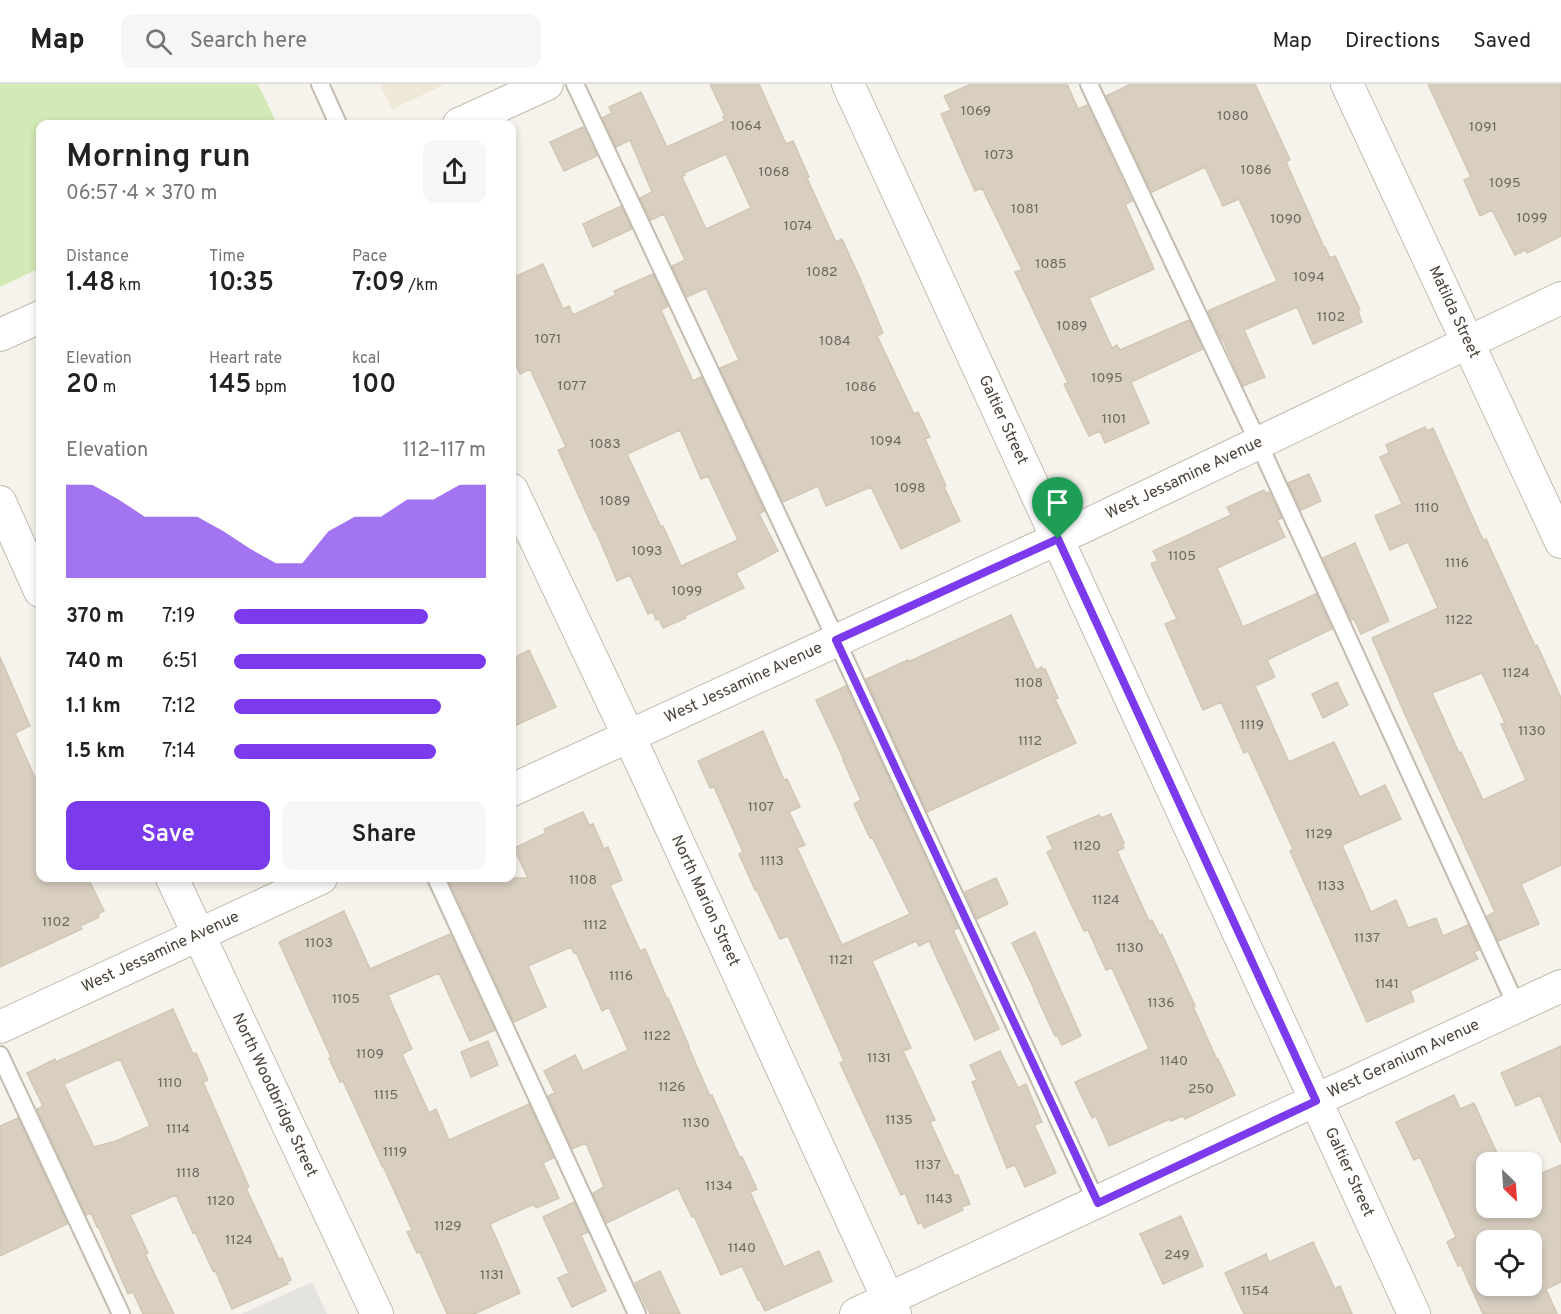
<!DOCTYPE html>
<html lang="en">
<head>
<meta charset="utf-8">
<style>
  :root { --surface:#fff; --page:#f6f6f6; --text:#222; --muted:#767676; --line:#e0e0e0; --accent:#7c3aed }
  body { margin:0; font-family:Overpass,sans-serif; background:var(--page); color:var(--text); height:100vh; display:flex; flex-direction:column; font-size:22px; white-space:nowrap }
  * { box-sizing:border-box; margin:0 }
  p { font-size:20px; color:var(--muted) }
  .icon { flex:none; width:33px; height:33px; fill:none; stroke:currentColor; stroke-width:2; stroke-linecap:round; stroke-linejoin:round }
  .map { position:relative; flex:1; overflow:hidden }
  .details { position:absolute; left:36px; top:36px; width:480px; height:762px; display:flex; flex-direction:column; background:var(--surface); border-radius:12px; box-shadow:0 3px 9px #0003 }
  .details>* { flex:none }
  .needle { width:39px; rotate:155deg }
  .buttons { position:absolute; left:1476px; top:1068px; display:grid; gap:12px }
  .buttons a { display:grid; place-items:center; width:66px; height:66px; border-radius:12px; background:var(--surface); box-shadow:0 3px 9px #0003; font-size:30px }
  .pin { position:absolute; display:grid; place-items:center; width:51px; height:51px; color:#fff; margin:-62px -26px; border-radius:50% 50% 50% 0; rotate:-45deg; box-shadow:0 0 6px #0007 }
  .pin .icon { rotate:45deg }
  .round { display:grid; place-items:center; flex:none; width:63px; height:63px; border-radius:12px; background:var(--page) }
  .summary { display:flex; align-items:center; justify-content:space-between; height:102px; padding:0 30px }
  h1 { font-size:33px; font-weight:600; line-height:45px }
  .figures { display:grid; grid-template-columns:repeat(3,1fr); gap:9px; height:102px; padding:6px 30px }
  .figures div { display:grid; align-content:center }
  .figures b { font-size:26px; font-weight:600 }
  .figures small { font-size:16px; font-weight:400 }
  .figures p { font-size:16px }
  .chart { height:168px; padding:12px 30px }
  .chart p { display:flex; justify-content:space-between }
  .chart svg { width:100%; height:108px; margin-top:6px; fill:var(--accent); opacity:.7 }
  .action { display:flex; gap:12px; margin-top:auto; padding:12px 30px }
  .action a { flex:1; height:69px; border-radius:12px; background:var(--accent); color:#fff; font-size:24px; font-weight:600; line-height:69px; text-align:center }
  .action a+a { background:var(--page); color:var(--text) }
  ul { padding:0 30px; list-style:none; font-size:20px }
  li { display:grid; grid-template-columns:96px 72px 1fr; align-items:center; height:45px }
  li i { height:15px; border-radius:8px; background:var(--accent) }
  header { display:flex; align-items:center; gap:36px; box-sizing:border-box; height:84px; padding:0 30px; background:var(--surface); border-bottom:2px solid var(--line) }
  header strong { font-size:28px }
  nav { display:flex; gap:33px; margin-inline-start:auto; font-size:21px }
  .search { width:420px; height:54px; background:var(--page); display:flex; align-items:center; gap:15px; box-sizing:border-box; padding:0 21px; border-radius:12px; color:var(--muted); font-size:22px }
  .map>svg:first-child { display:block }
  .education { fill:#efe8d6 }
  .green { fill:#d2eab5 }
  .parking { fill:#e5e3e0 }
  .building { fill:#d8cfc1; stroke:#d3c7b4; stroke-width:1.5; fill-rule:evenodd }
  .lines { fill:none; stroke-linecap:round; stroke-linejoin:round }
  .service-casing { stroke:#c2bbae; stroke-width:20 }
  .minor-casing { stroke:#c2bbae; stroke-width:34 }
  .service { stroke:#fff; stroke-width:16 }
  .minor { stroke:#fff; stroke-width:32 }
  .route-casing { stroke:#fff; stroke-width:12 }
  .route { stroke:#7c3aed; stroke-width:8 }
  .labels { text-anchor:middle; dominant-baseline:central; stroke-width:6; stroke-linejoin:round; paint-order:stroke }
  .number-label { font-size:14px; fill:#6e675b }
  .street-label { font-size:16px; fill:#4b4439; stroke:#fff }
</style>
</head>
<body>
<header>
<strong>Map</strong>
<div class="search"><svg class="icon" aria-label="search" viewBox="0 0 24 24"><circle cx="10" cy="10" r="6"/><path d="M15 15l6 6"/></svg>Search here</div>
<nav><a>Map</a><a>Directions</a><a>Saved</a></nav>
</header>
<div class="map">
<svg width="1561" height="1230" viewBox="0 0 1561 1230">
  <rect width="100%" height="100%" fill="#f6f3ec"/>
  <path class="education" d="M 380,0 L 446,0 L 392,25 Z"/>
  <path class="green" d="M 0,0 L 258,0 L 277,40 L 40,40 L 40,184 L 0,203 Z"/>
  <path class="parking" d="M 312,1198 L 327,1230 L 242,1230 Z"/>
  <path class="building" d="M 710,0 L 759,0 L 786,60 L 793,57 L 809,93 L 807,94 L 836,158 L 842,155 L 859,192 L 883,249 L 877,252 L 914,330 L 918,328 L 930,353 L 925,355 L 946,402 L 944,403 L 960,437 L 901,465 L 871,403 L 826,422 L 818,402 L 783,418 L 720,284 L 739,276 L 706,204 L 687,213 L 672,182 L 685,176 L 664,130 L 651,136 L 640,114 L 652,108 L 630,56 L 616,63 L 602,34 L 612,29 L 609,23 L 641,8 L 667,63 L 724,37 L 723,33 L 725,32 ZM 726,70 L 751,124 L 706,145 L 682,93 L 685,91 L 684,89 Z
    M 971,0 L 1067,0 L 1078,25 L 1087,21 L 1132,117 L 1125,120 L 1154,185 L 1089,214 L 1112,264 L 1117,261 L 1120,266 L 1189,236 L 1203,265 L 1131,298 L 1149,339 L 1105,359 L 1100,347 L 1089,352 L 1064,300 L 1068,299 L 1015,188 L 1022,186 L 982,104 L 975,107 L 941,30 L 951,26 L 944,12 Z
    M 1131,0 L 1255,0 L 1290,76 L 1286,78 L 1324,163 L 1325,163 L 1330,174 L 1335,172 L 1360,226 L 1358,227 L 1362,238 L 1313,260 L 1297,223 L 1244,246 L 1265,293 L 1243,302 L 1223,256 L 1222,256 L 1208,227 L 1277,197 L 1239,115 L 1223,122 L 1205,83 L 1152,108 L 1106,12 Z
    M 1428,0 L 1561,0 L 1561,152 L 1527,169 L 1526,166 L 1515,171 L 1492,126 L 1480,132 L 1464,96 L 1471,93 Z
    M 583,43 L 597,72 L 564,87 L 550,58 Z
    M 621,122 L 632,145 L 593,163 L 583,140 Z
    M 543,180 L 563,225 L 569,222 L 573,231 L 616,211 L 614,207 L 653,190 L 668,222 L 661,226 L 693,297 L 701,293 L 764,427 L 759,430 L 778,467 L 736,489 L 744,504 L 685,532 L 686,534 L 663,544 L 659,535 L 656,536 L 653,528 L 648,530 L 630,491 L 617,497 L 595,445 L 594,446 L 558,366 L 566,363 L 530,285 L 520,290 L 512,271 L 512,194 ZM 680,346 L 701,395 L 708,392 L 738,456 L 681,482 L 663,442 L 661,443 L 627,370 Z
    M 1425,343 L 1427,347 L 1433,344 L 1483,456 L 1486,455 L 1535,562 L 1537,561 L 1561,614 L 1561,781 L 1521,800 L 1539,840 L 1498,857 L 1487,832 L 1495,828 L 1403,626 L 1372,554 L 1438,524 L 1408,458 L 1390,466 L 1375,432 L 1402,420 L 1380,373 L 1389,369 L 1386,361 ZM 1482,589 L 1505,639 L 1501,640 L 1526,696 L 1483,716 L 1461,668 L 1459,669 L 1432,609 Z
    M 1309,390 L 1321,417 L 1301,426 L 1288,399 Z
    M 1264,406 L 1265,409 L 1269,408 L 1282,434 L 1277,436 L 1285,453 L 1217,484 L 1243,543 L 1316,510 L 1332,545 L 1267,576 L 1275,593 L 1255,602 L 1289,678 L 1334,658 L 1360,713 L 1385,701 L 1401,735 L 1342,761 L 1371,828 L 1396,816 L 1408,844 L 1436,834 L 1443,852 L 1468,841 L 1479,866 L 1474,868 L 1478,875 L 1410,907 L 1414,917 L 1367,938 L 1290,767 L 1293,765 L 1248,667 L 1244,669 L 1221,618 L 1203,626 L 1165,540 L 1177,535 L 1151,480 L 1158,477 L 1153,467 L 1231,431 L 1227,423 Z
    M 1355,459 L 1389,537 L 1361,550 L 1354,535 L 1351,536 L 1323,474 Z
    M 1011,531 L 1036,586 L 1042,583 L 1043,586 L 1045,585 L 1058,614 L 1055,615 L 1076,659 L 927,728 L 866,595 L 908,576 L 908,578 Z
    M 529,566 L 556,623 L 512,643 L 512,575 Z
    M 0,573 L 30,642 L 15,649 L 40,705 L 40,794 L 88,794 L 104,827 L 98,830 L 99,833 L 80,842 L 82,845 L 0,883 Z
    M 1337,598 L 1348,621 L 1323,634 L 1312,610 Z
    M 846,602 L 958,844 L 953,846 L 999,945 L 975,956 L 929,857 L 919,862 L 916,857 L 872,877 L 911,964 L 903,967 L 935,1036 L 930,1038 L 955,1092 L 958,1091 L 970,1120 L 961,1123 L 963,1126 L 924,1144 L 921,1138 L 918,1140 L 905,1109 L 901,1111 L 840,979 L 844,977 L 788,852 L 780,855 L 756,805 L 755,806 L 739,770 L 743,768 L 714,703 L 710,704 L 698,677 L 763,647 L 784,696 L 787,695 L 800,723 L 789,728 L 805,761 L 797,764 L 842,861 L 910,830 L 872,753 L 870,754 L 854,720 L 861,716 L 843,676 L 844,676 L 816,616 Z
    M 583,728 L 589,741 L 593,740 L 604,765 L 608,763 L 622,796 L 610,801 L 640,867 L 645,865 L 667,915 L 668,914 L 689,962 L 688,962 L 710,1012 L 712,1011 L 740,1074 L 742,1073 L 757,1105 L 750,1108 L 784,1183 L 819,1167 L 832,1197 L 765,1227 L 759,1215 L 758,1216 L 742,1182 L 721,1191 L 694,1132 L 692,1133 L 678,1104 L 607,1139 L 593,1109 L 604,1103 L 586,1059 L 572,1065 L 548,1012 L 555,1009 L 544,987 L 575,971 L 583,987 L 628,966 L 609,923 L 602,927 L 576,868 L 574,869 L 571,863 L 528,882 L 546,923 L 514,938 L 448,794 L 528,794 L 514,764 L 546,749 L 544,745 Z
    M 1111,730 L 1124,759 L 1123,760 L 1124,764 L 1117,767 L 1149,837 L 1152,836 L 1160,852 L 1162,850 L 1195,922 L 1193,922 L 1217,976 L 1218,975 L 1235,1011 L 1185,1035 L 1183,1032 L 1171,1037 L 1170,1035 L 1109,1062 L 1096,1032 L 1092,1034 L 1075,998 L 1149,965 L 1112,884 L 1106,886 L 1088,846 L 1084,847 L 1047,768 L 1053,765 L 1047,753 L 1099,731 L 1101,734 Z
    M 996,794 L 1008,820 L 977,835 L 965,808 Z
    M 344,827 L 370,885 L 450,850 L 495,946 L 470,957 L 439,889 L 388,911 L 412,965 L 402,970 L 429,1029 L 436,1025 L 449,1056 L 529,1020 L 553,1074 L 543,1079 L 559,1114 L 536,1124 L 534,1120 L 490,1140 L 520,1209 L 474,1230 L 447,1230 L 420,1168 L 417,1169 L 407,1148 L 412,1146 L 383,1082 L 382,1082 L 343,997 L 340,998 L 329,974 L 331,973 L 279,858 Z
    M 1035,848 L 1081,952 L 1062,961 L 1057,951 L 1055,952 L 1034,907 L 1035,907 L 1012,859 Z
    M 173,925 L 193,970 L 196,969 L 208,996 L 203,998 L 249,1103 L 246,1104 L 279,1175 L 282,1174 L 291,1196 L 287,1198 L 288,1200 L 232,1225 L 215,1186 L 213,1187 L 195,1148 L 193,1149 L 176,1111 L 130,1131 L 148,1169 L 145,1170 L 174,1230 L 143,1230 L 133,1208 L 128,1210 L 98,1142 L 97,1143 L 91,1129 L 86,1131 L 37,1025 L 43,1022 L 27,989 L 55,975 L 56,978 ZM 120,975 L 150,1042 L 116,1057 L 94,1063 L 64,1000 Z
    M 488,957 L 498,981 L 471,993 L 461,968 Z
    M 1561,962 L 1561,1059 L 1540,1011 L 1516,1022 L 1501,989 Z
    M 1000,967 L 1018,1004 L 1026,1000 L 1042,1038 L 1034,1041 L 1056,1089 L 1025,1103 L 1015,1081 L 1007,1084 L 972,998 L 977,996 L 970,981 Z
    M 1454,1011 L 1460,1025 L 1474,1019 L 1501,1078 L 1486,1078 L 1486,1124 L 1532,1124 L 1532,1093 L 1561,1081 L 1561,1198 L 1546,1205 L 1557,1230 L 1483,1230 L 1461,1181 L 1458,1182 L 1447,1158 L 1456,1153 L 1420,1073 L 1414,1076 L 1396,1038 ZM 1486,1156 L 1532,1156 L 1532,1202 L 1486,1202 Z
    M 18,1034 L 67,1140 L 0,1172 L 0,1042 Z
    M 574,1118 L 588,1148 L 581,1151 L 606,1207 L 572,1223 L 558,1194 L 569,1189 L 543,1133 Z
    M 1181,1132 L 1203,1182 L 1163,1200 L 1140,1150 Z
    M 1313,1158 L 1335,1205 L 1340,1202 L 1352,1230 L 1244,1230 L 1225,1189 L 1266,1170 L 1269,1178 Z
    M 660,1187 L 680,1230 L 650,1230 L 635,1199 Z"/>
  <g class="lines">
    <defs>
      <path id="service" d="M 320,0 L 338,40
        M 575,0 L 819,519 L 1097,1119
        M 1089,0 L 1259,360 L 1517,923
        M 436,794 L 637,1230
        M 0,971 L 121,1230"/>
      <g id="minor">
        <path id="s1" d="M 848,0 L 1414,1230"/>
        <path id="s2" d="M 1347,0 L 1561,458"/>
        <path d="M 459,40 L 547,0"/>
        <path d="M 0,251 L 40,233"/>
        <path id="s3" d="M 512,406 L 641,678 L 895,1230"/>
        <path d="M 0,418 L 40,507"/>
        <path id="s4" d="M 512,706 L 1085,442 L 1561,214"/>
        <path id="s5" d="M 172,794 L 377,1230"/>
        <path id="s6" d="M 0,943 L 321,794"/>
        <path id="s7" d="M 856,1230 L 1561,902"/>
      </g>
    </defs>
    <use href="#service" class="service-casing"/>
    <use href="#minor" class="minor-casing"/>
    <use href="#service" class="service"/>
    <use href="#minor" class="minor"/>
  </g>
  <g class="lines">
    <defs>
      <path id="route" d="M 1058,455 L 1316,1017 L 1098,1119 L 836,556 Z"/>
    </defs>
    <use href="#route" class="route-casing"/>
    <use href="#route" class="route"/>
  </g>
  <g class="labels">
    <g class="number-label">
      <text x="976" y="27">1069</text>
      <text x="1233" y="32">1080</text>
      <text x="746" y="42">1064</text>
      <text x="1483" y="43">1091</text>
      <text x="999" y="71">1073</text>
      <text x="1256" y="86">1086</text>
      <text x="774" y="88">1068</text>
      <text x="1505" y="99">1095</text>
      <text x="1025" y="125">1081</text>
      <text x="1532" y="134">1099</text>
      <text x="1286" y="135">1090</text>
      <text x="798" y="142">1074</text>
      <text x="1051" y="180">1085</text>
      <text x="822" y="188">1082</text>
      <text x="1309" y="193">1094</text>
      <text x="1331" y="233">1102</text>
      <text x="1072" y="242">1089</text>
      <text x="548" y="255">1071</text>
      <text x="835" y="257">1084</text>
      <text x="1107" y="294">1095</text>
      <text x="572" y="302">1077</text>
      <text x="861" y="303">1086</text>
      <text x="1114" y="335">1101</text>
      <text x="886" y="357">1094</text>
      <text x="605" y="360">1083</text>
      <text x="910" y="404">1098</text>
      <text x="615" y="417">1089</text>
      <text x="1427" y="424">1110</text>
      <text x="647" y="467">1093</text>
      <text x="1182" y="472">1105</text>
      <text x="1457" y="479">1116</text>
      <text x="687" y="507">1099</text>
      <text x="1459" y="536">1122</text>
      <text x="1516" y="589">1124</text>
      <text x="1029" y="599">1108</text>
      <text x="1252" y="641">1119</text>
      <text x="1532" y="647">1130</text>
      <text x="1030" y="657">1112</text>
      <text x="761" y="723">1107</text>
      <text x="1319" y="750">1129</text>
      <text x="1087" y="762">1120</text>
      <text x="772" y="777">1113</text>
      <text x="583" y="796">1108</text>
      <text x="1331" y="802">1133</text>
      <text x="1106" y="816">1124</text>
      <text x="56" y="838">1102</text>
      <text x="595" y="841">1112</text>
      <text x="1367" y="854">1137</text>
      <text x="319" y="859">1103</text>
      <text x="1130" y="864">1130</text>
      <text x="841" y="876">1121</text>
      <text x="621" y="892">1116</text>
      <text x="1387" y="900">1141</text>
      <text x="346" y="915">1105</text>
      <text x="1161" y="919">1136</text>
      <text x="657" y="952">1122</text>
      <text x="370" y="970">1109</text>
      <text x="879" y="974">1131</text>
      <text x="1174" y="977">1140</text>
      <text x="170" y="999">1110</text>
      <text x="672" y="1003">1126</text>
      <text x="1201" y="1005">250</text>
      <text x="386" y="1011">1115</text>
      <text x="899" y="1036">1135</text>
      <text x="696" y="1039">1130</text>
      <text x="178" y="1045">1114</text>
      <text x="395" y="1068">1119</text>
      <text x="928" y="1081">1137</text>
      <text x="188" y="1089">1118</text>
      <text x="719" y="1102">1134</text>
      <text x="939" y="1115">1143</text>
      <text x="221" y="1117">1120</text>
      <text x="448" y="1142">1129</text>
      <text x="239" y="1156">1124</text>
      <text x="742" y="1164">1140</text>
      <text x="1177" y="1171">249</text>
      <text x="492" y="1191">1131</text>
      <text x="1255" y="1207">1154</text>
    </g>
    <g class="street-label">
      <text stroke="none"><textPath href="#s2" startOffset="252">Matilda Street</textPath></text>
      <text stroke="none"><textPath href="#s1" startOffset="370">Galtier Street</textPath></text>
      <text stroke="none"><textPath href="#s4" startOffset="741">West Jessamine Avenue</textPath></text>
      <text stroke="none"><textPath href="#s4" startOffset="255">West Jessamine Avenue</textPath></text>
      <text stroke="none"><textPath href="#s3" startOffset="454">North Marion Street</textPath></text>
      <text stroke="none"><textPath href="#s6" startOffset="177">West Jessamine Avenue</textPath></text>
      <text stroke="none"><textPath href="#s7" startOffset="604">West Geranium Avenue</textPath></text>
      <text stroke="none"><textPath href="#s5" startOffset="240">North Woodbridge Street</textPath></text>
      <text stroke="none"><textPath href="#s1" startOffset="1198">Galtier Street</textPath></text>
    </g>
  </g>
</svg>
<div class="buttons">
<a><svg class="needle" viewBox="-14 -14 28 28"><path d="M0-13l5 13h-10z" fill="#e53935"/><path d="M0 13l5-13h-10z" fill="#767676"/></svg></a>
<a><svg class="icon" aria-label="locate" viewBox="0 0 24 24"><circle cx="12" cy="12" r="6"/><path d="M12 2v4M12 18v4M2 12h4M18 12h4"/></svg></a>
</div>
<div class="pin" style="left:1058px;top:455px;background:#1e9e55"><svg class="icon" aria-label="arrive" viewBox="0 0 24 24"><path d="M6 21V4h12l-3 4 3 4H6"/></svg></div>
<section class="details">
<div class="summary"><div><h1>Morning run</h1><p>06:57 · 4 × 370 m</p></div><a class="round"><svg class="icon" aria-label="share" viewBox="0 0 24 24"><path d="M12 15V3M7 8l5-5 5 5M5 13v7h14v-7"/></svg></a></div>
<div class="figures">
<div><p>Distance</p><b>1.48<small> km</small></b></div>
<div><p>Time</p><b>10:35</b></div>
<div><p>Pace</p><b>7:09<small> /km</small></b></div>
</div>
<div class="figures">
<div><p>Elevation</p><b>20<small> m</small></b></div>
<div><p>Heart rate</p><b>145<small> bpm</small></b></div>
<div><p>kcal</p><b>100</b></div>
</div>
<div class="chart"><p><span>Elevation</span>112–117 m</p>
<svg viewBox="0 0 160 44" preserveAspectRatio="none"><path d="M0 44V6L10 6L20 12L30 19L40 19L50 19L60 25L70 32L80 38L90 38L100 25L110 19L120 19L130 12L140 12L150 6L160 6V44z"/></svg>
</div>
<ul>
<li><b>370 m</b>7:19<i style="width:77%"></i></li>
<li><b>740 m</b>6:51<i style="width:100%"></i></li>
<li><b>1.1 km</b>7:12<i style="width:82%"></i></li>
<li><b>1.5 km</b>7:14<i style="width:80%"></i></li>
</ul>
<div class="action"><a>Save</a><a>Share</a></div>
</section>
</div>
</body>
</html>
